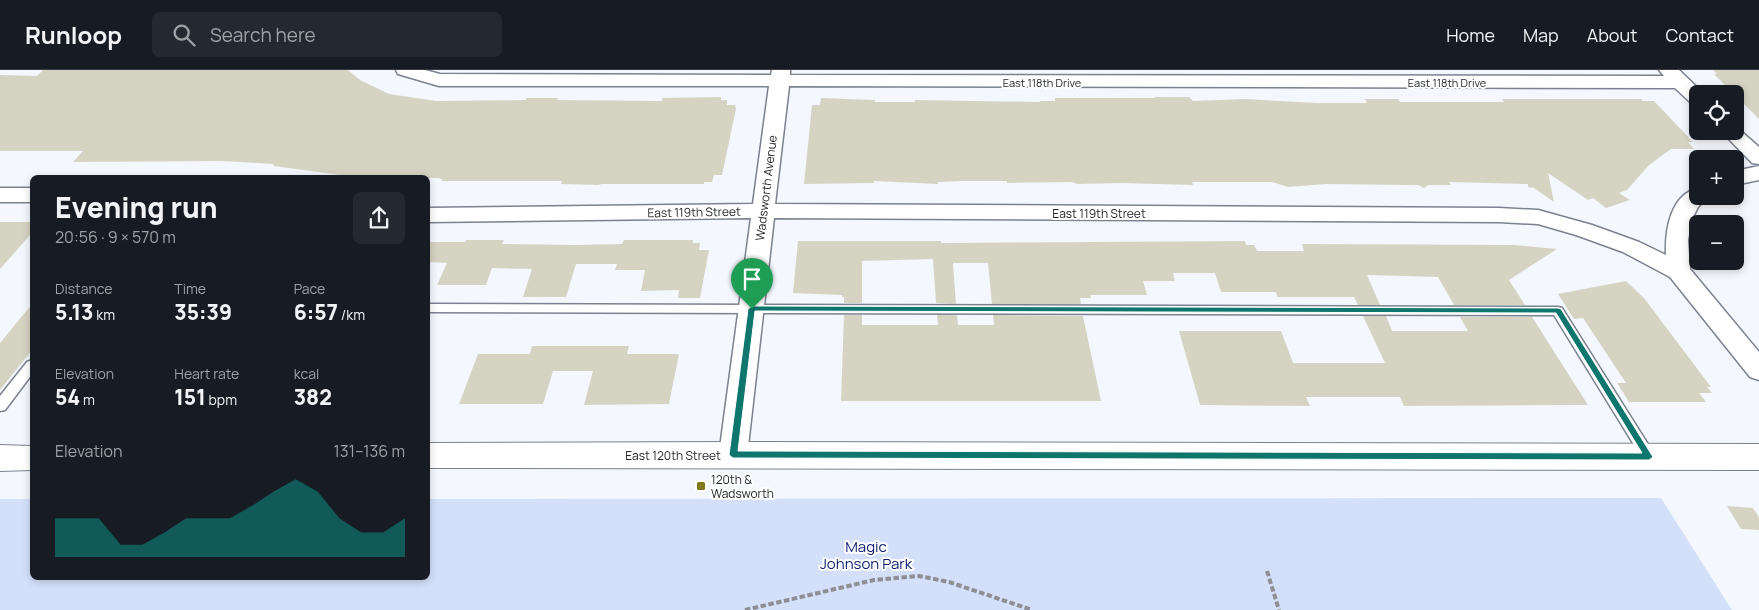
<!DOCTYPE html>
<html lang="en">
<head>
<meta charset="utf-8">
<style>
  :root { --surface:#171b24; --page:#242831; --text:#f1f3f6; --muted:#9ea1a6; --line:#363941; --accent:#0f766e }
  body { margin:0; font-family:Manrope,sans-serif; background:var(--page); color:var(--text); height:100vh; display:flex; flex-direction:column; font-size:19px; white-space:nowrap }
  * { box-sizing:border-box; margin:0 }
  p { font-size:16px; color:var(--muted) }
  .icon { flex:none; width:28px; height:28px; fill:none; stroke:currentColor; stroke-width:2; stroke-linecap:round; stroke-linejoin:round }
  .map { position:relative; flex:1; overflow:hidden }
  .details { position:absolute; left:30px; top:105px; width:400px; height:405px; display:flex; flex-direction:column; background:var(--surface); border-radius:8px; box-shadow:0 2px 8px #0003 }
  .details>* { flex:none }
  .buttons { position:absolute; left:1689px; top:15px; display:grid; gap:10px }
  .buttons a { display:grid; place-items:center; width:55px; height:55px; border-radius:8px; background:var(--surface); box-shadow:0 2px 8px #0003; font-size:25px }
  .pin { position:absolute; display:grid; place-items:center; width:42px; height:42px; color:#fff; margin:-51px -21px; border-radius:50% 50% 50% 0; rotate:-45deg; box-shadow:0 0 5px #0007 }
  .pin .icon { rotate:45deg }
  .round { display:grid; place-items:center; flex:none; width:52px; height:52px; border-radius:8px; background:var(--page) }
  .summary { display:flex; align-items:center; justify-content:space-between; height:85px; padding:0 25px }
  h1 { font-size:28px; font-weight:800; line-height:38px }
  .stats { display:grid; grid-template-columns:repeat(3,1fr); gap:8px; height:85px; padding:5px 25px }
  .stats div { display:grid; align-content:center }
  .stats b { font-size:21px; font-weight:800 }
  .stats small { font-size:14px; font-weight:400 }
  .stats p { font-size:14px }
  .chart { height:140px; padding:10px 25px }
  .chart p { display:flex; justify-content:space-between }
  .chart svg { width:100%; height:90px; margin-top:5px; fill:var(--accent); opacity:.7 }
  header { display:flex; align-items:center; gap:30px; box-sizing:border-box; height:70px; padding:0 25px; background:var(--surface); border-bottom:1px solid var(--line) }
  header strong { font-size:24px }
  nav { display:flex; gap:28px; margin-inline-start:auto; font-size:18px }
  .search { width:350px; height:45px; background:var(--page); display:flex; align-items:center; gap:12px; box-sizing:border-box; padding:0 18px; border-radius:8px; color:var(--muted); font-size:19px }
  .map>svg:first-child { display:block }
  .green { fill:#d4e0fa }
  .building { fill:#d5d4c3 }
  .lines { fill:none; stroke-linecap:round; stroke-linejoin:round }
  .service-casing { stroke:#7b818f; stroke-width:3 }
  .minor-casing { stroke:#7b818f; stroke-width:3 }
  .tertiary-casing { stroke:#7b818f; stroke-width:2 }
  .path { stroke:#8c8f95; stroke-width:4; stroke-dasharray:5.5 2.5; stroke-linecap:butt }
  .service { fill:#fff; fill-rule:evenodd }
  .minor { fill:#fff; fill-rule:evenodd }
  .tertiary { fill:#fff; fill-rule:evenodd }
  .route { fill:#0f766e; stroke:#fff; fill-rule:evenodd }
  .poi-dot { fill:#81771b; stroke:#fff; stroke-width:2 }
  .labels { text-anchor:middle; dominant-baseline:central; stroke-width:4; stroke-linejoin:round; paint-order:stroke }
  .far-street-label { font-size:11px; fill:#1f2127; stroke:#fff }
  .street-label { font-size:12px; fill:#1f2127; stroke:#fff }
  .poi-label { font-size:12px; fill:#1f2127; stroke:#fff; text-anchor:start }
  .near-park-label { font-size:15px; fill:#091c6f; stroke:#fff }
</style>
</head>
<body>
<header>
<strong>Runloop</strong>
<div class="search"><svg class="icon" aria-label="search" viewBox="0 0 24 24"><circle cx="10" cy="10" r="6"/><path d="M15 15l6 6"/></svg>Search here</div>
<nav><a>Home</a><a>Map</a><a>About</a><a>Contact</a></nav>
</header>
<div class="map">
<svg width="1759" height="540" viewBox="0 0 1759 540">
  <rect width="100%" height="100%" fill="#f4f7fd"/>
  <path class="green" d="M 1661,428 L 1732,540 L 0,540 L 0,429 L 32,429 L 32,508 L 428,508 L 428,429 Z"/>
  <path class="building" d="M 43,0 L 348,0 L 360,10 L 389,24 L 436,31 L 526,30 L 526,28 L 558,28 L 557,30 L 662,31 L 662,28 L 721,27 L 721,30 L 727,30 L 727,35 L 735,35 L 736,39 L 722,105 L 714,105 L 712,112 L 704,112 L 704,114 L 602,114 L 598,115 L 561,114 L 562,111 L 441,111 L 443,109 L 439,109 L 440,108 L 362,108 L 274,96 L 273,94 L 223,91 L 73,92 L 83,81 L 0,81 L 0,5 L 37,6 Z
    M 1713,0 L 1759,0 L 1759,49 L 1714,4 L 1717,4 Z
    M 1154,27 L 1189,27 L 1193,31 L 1245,29 L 1317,33 L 1367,33 L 1365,29 L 1398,29 L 1400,32 L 1504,32 L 1502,29 L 1641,29 L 1643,31 L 1654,31 L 1693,72 L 1688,72 L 1694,79 L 1671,79 L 1649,95 L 1627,120 L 1619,123 L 1630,130 L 1606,138 L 1593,128 L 1588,130 L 1548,103 L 1554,132 L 1534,118 L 1528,117 L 1528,114 L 1449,112 L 1451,115 L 1428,115 L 1424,118 L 1418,115 L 1406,115 L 1326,114 L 1288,117 L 1272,112 L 1192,112 L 1193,115 L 1122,113 L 1078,114 L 1072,112 L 1007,113 L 1007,111 L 962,111 L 938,112 L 938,114 L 874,111 L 874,113 L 804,114 L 812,35 L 820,35 L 821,28 L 875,30 L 875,32 L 915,32 L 915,30 L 1040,32 L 1040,31 L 1055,31 L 1055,28 L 1155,28 Z
    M 0,152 L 32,152 L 32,163 L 0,199 Z
    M 466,170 L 504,170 L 502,174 L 574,175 L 622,174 L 624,170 L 693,170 L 693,173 L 700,173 L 699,180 L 709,180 L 700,228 L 678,228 L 679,220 L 641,221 L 645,200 L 615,200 L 617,194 L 576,194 L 566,227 L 523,227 L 532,199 L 492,198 L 486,215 L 437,215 L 447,193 L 428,192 L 428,172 L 465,172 Z
    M 798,171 L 941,171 L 941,173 L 1245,171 L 1246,175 L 1254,175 L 1257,181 L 1304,181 L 1302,174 L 1308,174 L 1514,175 L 1557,179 L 1509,210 L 1525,235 L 1454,235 L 1438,207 L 1367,205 L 1380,235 L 1358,235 L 1354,227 L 1277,227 L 1276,222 L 1221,222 L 1215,203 L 1173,203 L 1175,211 L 1143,211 L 1147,225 L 1090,225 L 1091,228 L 1080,228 L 1081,234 L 992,234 L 988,193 L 953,193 L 956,234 L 936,233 L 933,189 L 862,191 L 862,233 L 844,233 L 844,227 L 842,227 L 842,225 L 793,223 Z
    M 1626,211 L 1644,228 L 1711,317 L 1707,317 L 1712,323 L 1699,323 L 1706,332 L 1629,332 L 1617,313 L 1626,313 L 1583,248 L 1574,249 L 1558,224 Z
    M 32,234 L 32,280 L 0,320 L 0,273 Z
    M 844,245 L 862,245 L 862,255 L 938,255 L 937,245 L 957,245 L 958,255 L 994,255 L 993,245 L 1083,246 L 1101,331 L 841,331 Z
    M 1363,246 L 1386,246 L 1392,261 L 1468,261 L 1460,247 L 1532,247 L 1588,335 L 1404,336 L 1400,327 L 1306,327 L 1310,336 L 1200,335 L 1179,261 L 1281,261 L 1293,293 L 1385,293 Z
    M 532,276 L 629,276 L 627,284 L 679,284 L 669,334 L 584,335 L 593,301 L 553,301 L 543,334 L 459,334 L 478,284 L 530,284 Z
    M 1727,436 L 1753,438 L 1759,447 L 1759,460 L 1741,459 Z"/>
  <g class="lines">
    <defs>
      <path id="service" d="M 428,234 L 1558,237 L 1562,238 L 1656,387 L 1654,391 L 1649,393 L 1644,391 L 1554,245 L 428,242 Z
        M 32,290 L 32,304 L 5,340 L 0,341 L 0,326 L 27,292 Z"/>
      <path id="minor" d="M 396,0 L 425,0 L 440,4 L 771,5 L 772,0 L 790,0 L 790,5 L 1664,6 L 1659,0 L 1679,0 L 1704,24 L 1698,24 L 1698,35 L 1691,33 L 1675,18 L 789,16 L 775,134 L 1499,138 L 1538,140 L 1592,155 L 1639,172 L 1666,185 C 1665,161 1670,125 1698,118 L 1698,126 L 1708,126 L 1698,137 L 1692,149 L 1688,170 L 1690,199 L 1759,282 L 1759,310 L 1750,307 L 1670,207 L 1623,182 L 1576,165 L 1538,154 L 1499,152 L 774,148 L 747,385 L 743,393 L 733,396 L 723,393 L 719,385 L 751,148 L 428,152 L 428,138 L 753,134 L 769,16 L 439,16 L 398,4 Z
        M 1735,56 L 1759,77 L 1759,94 L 1752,93 L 1721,61 L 1735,61 Z
        M 1759,96 L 1759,110 L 1735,115 L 1735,101 Z
        M 0,118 L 32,118 L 32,132 L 0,132 Z"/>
      <path id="tertiary" d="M 733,372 L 1759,374 L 1759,400 L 428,398 L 428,373 Z
        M 0,375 L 32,376 L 32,400 L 0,401 Z"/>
    </defs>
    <use href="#service" class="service-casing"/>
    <use href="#minor" class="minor-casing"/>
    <use href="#tertiary" class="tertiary-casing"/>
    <path class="path" d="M 1267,501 L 1279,540
      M 745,540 L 874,510 L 919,506 L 949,512 L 1032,540"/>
    <use href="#service" class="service"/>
    <use href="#minor" class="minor"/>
    <use href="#tertiary" class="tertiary"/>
  </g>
  <path class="route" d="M 752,236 L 1558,238 L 1561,239 L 1653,387 L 1649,390 L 733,388 L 729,385 L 748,239 ZM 755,241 L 1556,243 L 1642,383 L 738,381 Z"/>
  <rect class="poi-dot" x="696" y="411" width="10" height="10" rx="2.5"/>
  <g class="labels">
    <g class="far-street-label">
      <text x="1042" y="12">East 118th Drive</text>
      <text x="1447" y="12">East 118th Drive</text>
    </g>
    <g class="street-label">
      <text transform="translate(766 118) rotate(-83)">Wadsworth Avenue</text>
      <text transform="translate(694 142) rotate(-1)">East 119th Street</text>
      <text x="1099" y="143">East 119th Street</text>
      <text x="673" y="385">East 120th Street</text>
    </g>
    <g class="poi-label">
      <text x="711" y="409">120th &amp;<tspan x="711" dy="14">Wadsworth</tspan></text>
    </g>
    <g class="near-park-label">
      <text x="866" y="476">Magic<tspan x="866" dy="17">Johnson Park</tspan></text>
    </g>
  </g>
</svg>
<div class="buttons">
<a><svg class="icon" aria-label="locate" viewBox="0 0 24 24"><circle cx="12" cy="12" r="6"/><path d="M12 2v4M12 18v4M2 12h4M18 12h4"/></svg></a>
<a>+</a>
<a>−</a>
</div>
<div class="pin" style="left:752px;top:239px;background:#1e9e55"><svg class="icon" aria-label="arrive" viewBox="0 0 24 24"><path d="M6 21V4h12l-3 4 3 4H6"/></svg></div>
<section class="details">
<div class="summary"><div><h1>Evening run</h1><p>20:56 · 9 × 570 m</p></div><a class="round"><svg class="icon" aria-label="share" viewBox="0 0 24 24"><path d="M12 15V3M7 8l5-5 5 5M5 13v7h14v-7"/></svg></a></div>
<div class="stats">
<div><p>Distance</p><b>5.13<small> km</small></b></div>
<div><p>Time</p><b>35:39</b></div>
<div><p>Pace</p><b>6:57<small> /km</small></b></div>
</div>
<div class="stats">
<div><p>Elevation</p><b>54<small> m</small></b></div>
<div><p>Heart rate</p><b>151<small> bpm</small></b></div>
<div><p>kcal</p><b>382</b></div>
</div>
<div class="chart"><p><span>Elevation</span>131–136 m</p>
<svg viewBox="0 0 160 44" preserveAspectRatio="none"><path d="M0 44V25L10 25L20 25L30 38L40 38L50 32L60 25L70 25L80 25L90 19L100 12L110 6L120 12L130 25L140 32L150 32L160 25V44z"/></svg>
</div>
</section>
</div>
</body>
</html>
